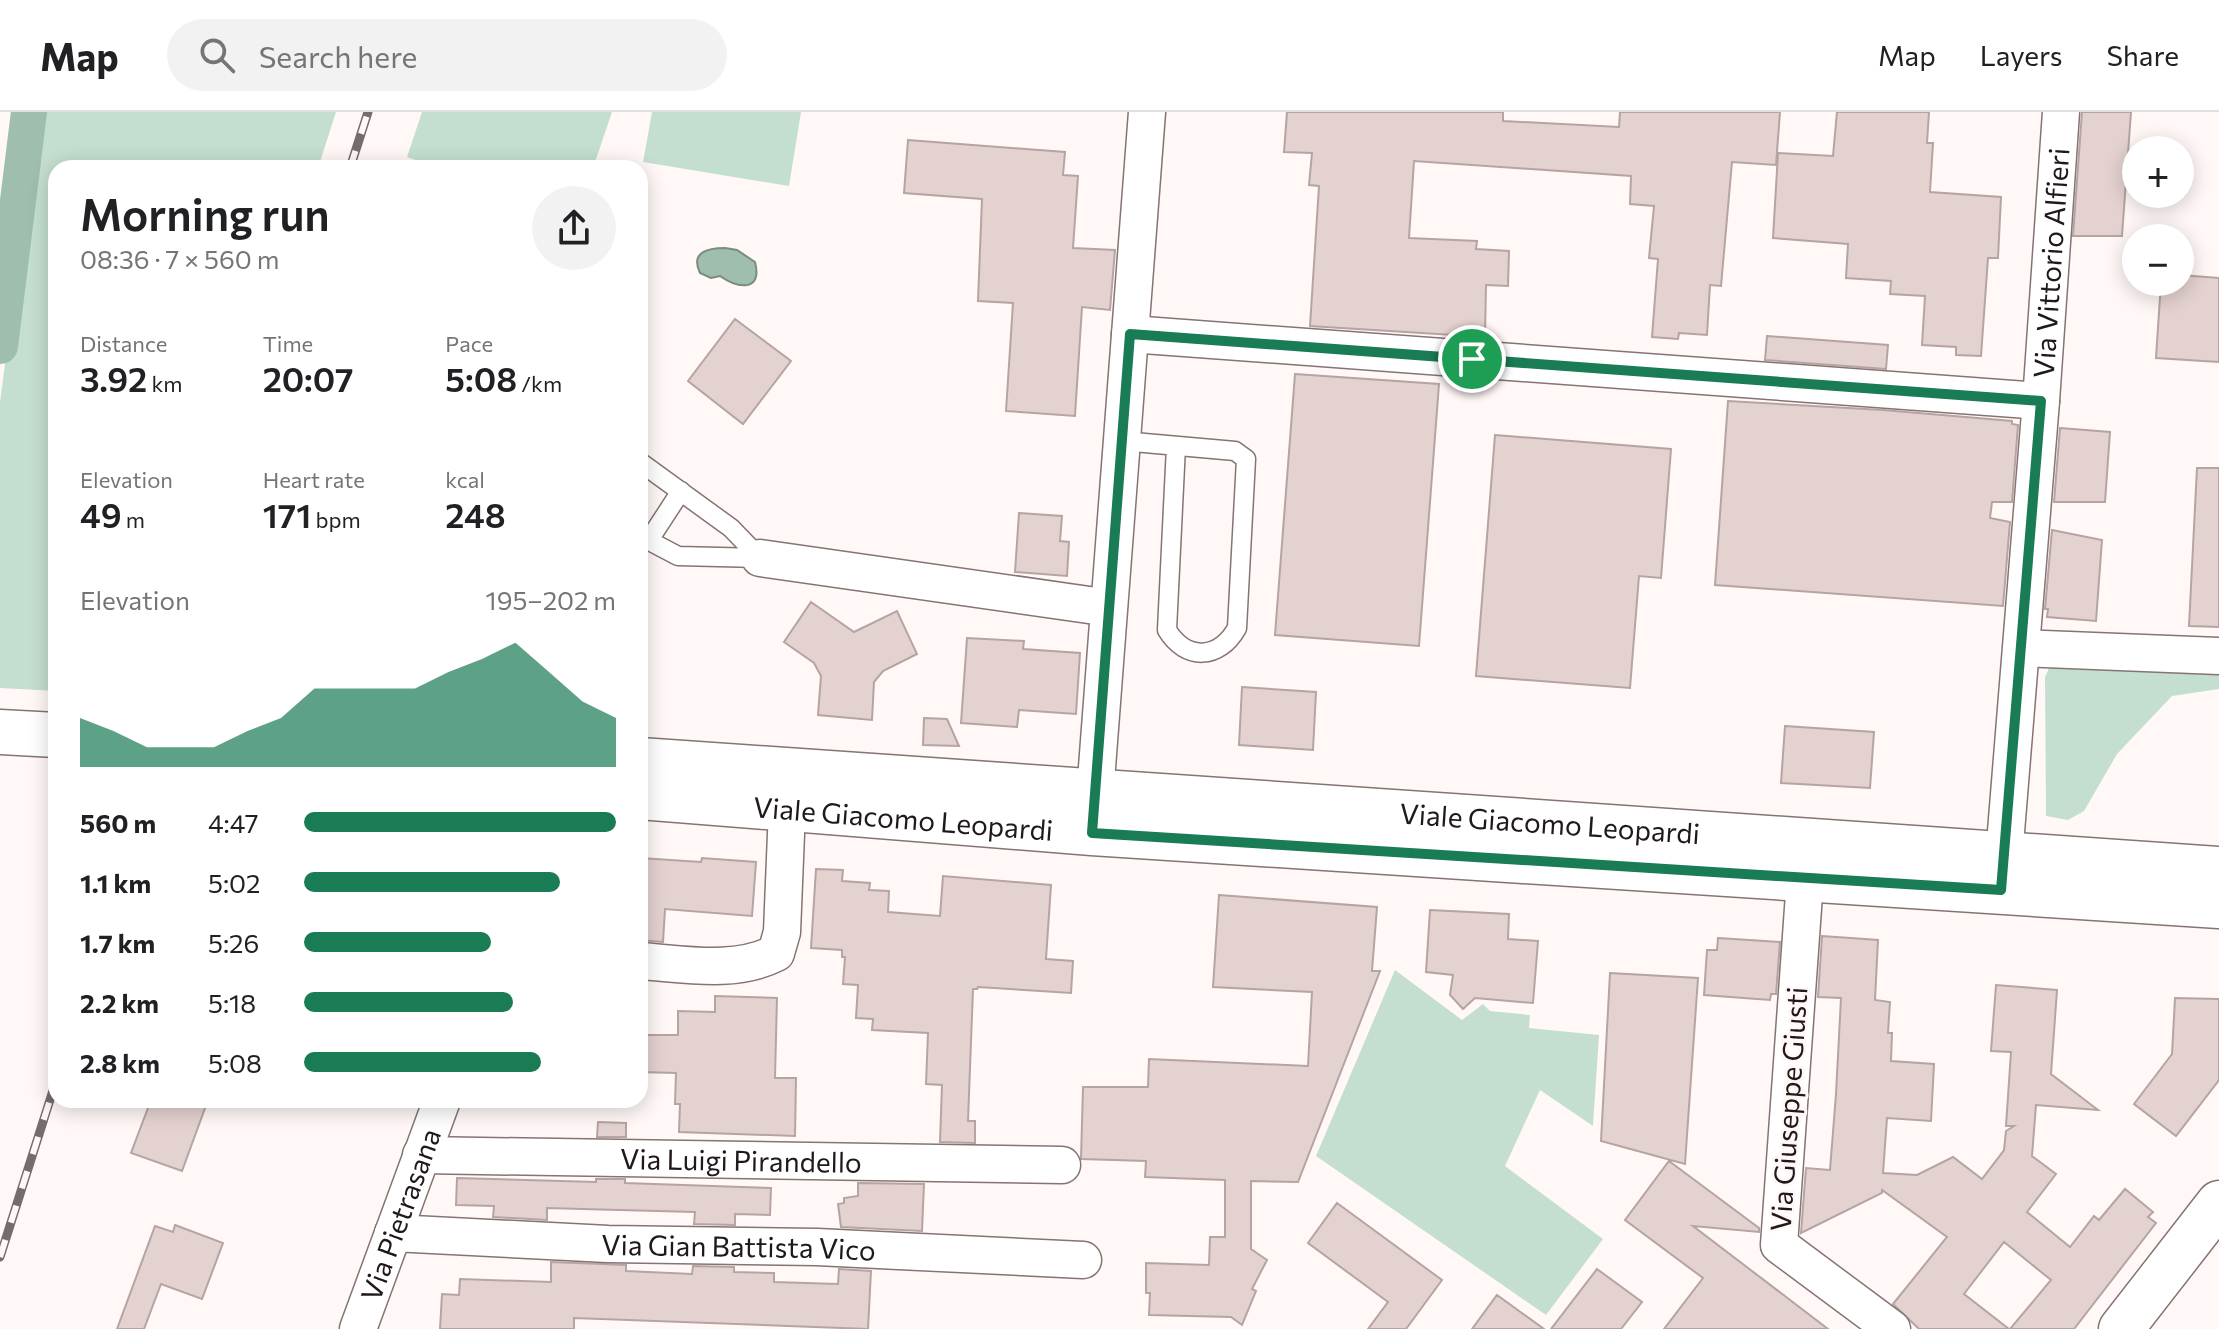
<!DOCTYPE html>
<html lang="en">
<head>
<meta charset="utf-8">
<style>
  :root { --surface:#fff; --page:#f2f2f2; --text:#202124; --muted:#757577; --line:#e0e0e0; --accent:#197c54 }
  body { margin:0; font-family:Commissioner,sans-serif; background:var(--page); color:var(--text); height:100vh; display:flex; flex-direction:column; font-size:30px; white-space:nowrap }
  * { box-sizing:border-box; margin:0 }
  p { font-size:26px; color:var(--muted) }
  .icon { flex:none; width:44px; height:44px; fill:none; stroke:currentColor; stroke-width:2; stroke-linecap:round; stroke-linejoin:round }
  .map { position:relative; flex:1; overflow:hidden }
  .drawer { position:absolute; left:48px; top:48px; width:600px; height:948px; display:flex; flex-direction:column; background:var(--surface); border-radius:24px; box-shadow:0 4px 20px #0003 }
  .drawer>* { flex:none }
  .controls { position:absolute; left:2122px; top:24px; display:grid; gap:16px }
  .controls a { display:grid; place-items:center; width:72px; height:72px; border-radius:50%; background:var(--surface); box-shadow:0 4px 20px #0003; font-size:40px }
  .pin { position:absolute; display:grid; place-items:center; width:68px; height:68px; color:#fff; margin:-34px; border:4px solid #fff; border-radius:50%; box-shadow:0 2px 8px #0007 }
  .round { display:grid; place-items:center; flex:none; width:84px; height:84px; border-radius:42px; background:var(--page) }
  .headline { display:flex; align-items:center; justify-content:space-between; height:136px; padding:0 32px }
  h1 { font-size:44px; font-weight:600; line-height:60px }
  .figures { display:grid; grid-template-columns:repeat(3,1fr); gap:12px; height:136px; padding:8px 32px }
  .figures div { display:grid; align-content:center }
  .figures b { font-size:34px; font-weight:600 }
  .figures small { font-size:22px; font-weight:400 }
  .figures p { font-size:22px }
  .chart { height:224px; padding:16px 32px }
  .chart p { display:flex; justify-content:space-between }
  .chart svg { width:100%; height:144px; margin-top:8px; fill:var(--accent); opacity:.7 }
  ul { padding:0 32px; list-style:none; font-size:26px }
  li { display:grid; grid-template-columns:128px 96px 1fr; align-items:center; height:60px }
  li i { height:20px; border-radius:10px; background:var(--accent) }
  header { display:flex; align-items:center; gap:48px; box-sizing:border-box; height:112px; padding:0 40px; background:var(--surface); border-bottom:2px solid var(--line) }
  header strong { font-size:38px }
  nav { display:flex; gap:44px; margin-inline-start:auto; font-size:28px }
  .search { width:560px; height:72px; background:var(--page); display:flex; align-items:center; gap:20px; box-sizing:border-box; padding:0 28px; border-radius:44px; color:var(--muted); font-size:30px }
  .map>svg:first-child { display:block }
  .green { fill:#c4dfd0 }
  .water { fill:#9fbead; stroke:#798c81; stroke-width:2 }
  .lines { fill:none; stroke-linecap:round; stroke-linejoin:round }
  .canal { stroke:#9fbead; stroke-width:36 }
  .building { fill:#e4d2d0; stroke:#b5a4a2; stroke-width:2 }
  .service-casing { stroke:#847472; stroke-width:21 }
  .minor-casing { stroke:#847472; stroke-width:39 }
  .secondary-casing { stroke:#847472; stroke-width:47 }
  .service { stroke:#fff; stroke-width:18 }
  .minor { stroke:#fff; stroke-width:36 }
  .secondary { stroke:#fff; stroke-width:44 }
  .rail-casing { stroke:#746d6c; stroke-width:9 }
  .rail { stroke:#fff8f7; stroke-width:6; stroke-dasharray:18; stroke-linecap:butt }
  .route-casing { stroke:#fff; stroke-width:16 }
  .route { stroke:#197c54; stroke-width:10 }
  .labels { text-anchor:middle; dominant-baseline:central; stroke-width:6; stroke-linejoin:round; paint-order:stroke }
  .street-label { font-size:28px; fill:#201919; stroke:#fff8f7 }
</style>
</head>
<body>
<header>
<strong>Map</strong>
<div class="search"><svg class="icon" aria-label="search" viewBox="0 0 24 24"><circle cx="10" cy="10" r="6"/><path d="M15 15l6 6"/></svg>Search here</div>
<nav><a>Map</a><a>Layers</a><a>Share</a></nav>
</header>
<div class="map">
<svg width="2219" height="1217" viewBox="0 0 2219 1217">
  <rect width="100%" height="100%" fill="#fff8f7"/>
  <path class="green" d="M 38,0 L 336,0 L 318,56 L 56,56 L 56,579 L 0,576 L 0,290 Z
    M 422,0 L 612,0 L 593,56 L 439,56 L 407,45 Z
    M 652,0 L 801,0 L 789,74 L 643,50 Z
    M 2053,548 L 2219,553 L 2219,577 L 2172,584 L 2117,642 L 2084,699 L 2068,708 L 2046,704 L 2045,565 Z
    M 1395,858 L 1462,908 L 1483,892 L 1490,899 L 1530,903 L 1529,916 L 1599,923 L 1593,1014 L 1540,978 L 1505,1054 L 1603,1127 L 1546,1203 L 1316,1044 Z"/>
  <path class="water" d="M 725,136 L 737,138 L 755,150 C 763,181 737,176 720,164 L 711,166 L 700,161 C 690,140 708,136 725,136 Z"/>
  <g class="lines">
    <path class="canal" d="M 0,234 L 29,0"/>
  </g>
  <path class="building" d="M 1287,0 L 1503,0 L 1503,9 L 1619,15 L 1620,0 L 1780,0 L 1776,53 L 1732,50 L 1721,174 L 1710,173 L 1707,223 L 1679,221 L 1678,227 L 1652,225 L 1658,147 L 1649,146 L 1654,94 L 1630,92 L 1631,64 L 1414,49 L 1409,126 L 1477,129 L 1476,137 L 1509,139 L 1508,174 L 1486,173 L 1485,225 L 1310,214 L 1319,74 L 1309,73 L 1312,41 L 1284,40 Z
    M 1837,0 L 1929,0 L 1927,31 L 1933,31 L 1930,80 L 2001,85 L 1998,146 L 1988,146 L 1981,244 L 1956,243 L 1956,235 L 1922,233 L 1925,184 L 1890,182 L 1891,169 L 1846,166 L 1848,132 L 1773,126 L 1778,41 L 1833,44 Z
    M 2082,0 L 2131,0 L 2122,124 L 2073,124 Z
    M 908,28 L 1065,40 L 1063,63 L 1078,64 L 1073,136 L 1115,138 L 1110,198 L 1082,195 L 1075,304 L 1006,299 L 1013,191 L 978,189 L 982,87 L 904,81 Z
    M 2180,163 L 2219,166 L 2219,250 L 2156,246 L 2161,170 L 2180,170 Z
    M 735,207 L 791,249 L 743,312 L 688,269 Z
    M 1767,224 L 1888,233 L 1886,257 L 1765,248 Z
    M 1295,262 L 1439,272 L 1419,534 L 1275,523 Z
    M 1728,289 L 1883,298 L 2012,309 L 2012,312 L 2018,313 L 2012,390 L 1992,390 L 1990,406 L 2010,410 L 2003,494 L 1715,473 Z
    M 2060,316 L 2110,320 L 2105,390 L 2054,390 Z
    M 1495,323 L 1671,337 L 1661,466 L 1639,464 L 1630,576 L 1476,564 Z
    M 2197,356 L 2219,356 L 2219,515 L 2189,514 Z
    M 1019,401 L 1062,404 L 1060,429 L 1069,430 L 1067,464 L 1015,460 Z
    M 2052,418 L 2102,428 L 2096,509 L 2047,505 L 2048,497 L 2045,497 Z
    M 811,490 L 854,520 L 897,499 L 917,542 L 883,559 L 874,570 L 872,608 L 818,603 L 821,564 L 814,551 L 784,530 Z
    M 967,526 L 1024,529 L 1023,537 L 1080,541 L 1076,602 L 1019,598 L 1017,615 L 961,611 Z
    M 1242,575 L 1316,580 L 1313,638 L 1239,633 Z
    M 924,606 L 947,607 L 959,634 L 923,633 Z
    M 1785,614 L 1874,620 L 1870,676 L 1781,671 Z
    M 640,746 L 701,750 L 702,746 L 756,750 L 752,804 L 665,797 L 663,830 L 640,828 Z
    M 816,757 L 843,758 L 842,769 L 870,771 L 869,778 L 889,779 L 888,800 L 940,804 L 943,764 L 1051,773 L 1046,847 L 1073,849 L 1071,881 L 978,875 L 977,877 L 973,877 L 968,1009 L 975,1009 L 975,1031 L 940,1030 L 942,973 L 926,972 L 928,921 L 872,918 L 873,907 L 856,906 L 858,873 L 843,872 L 845,845 L 842,845 L 842,838 L 811,836 Z
    M 1219,783 L 1377,795 L 1372,859 L 1380,859 L 1298,1070 L 1251,1069 L 1251,1137 L 1267,1148 L 1252,1177 L 1256,1179 L 1242,1213 L 1231,1205 L 1149,1203 L 1150,1181 L 1146,1181 L 1146,1151 L 1209,1153 L 1210,1125 L 1225,1125 L 1225,1068 L 1145,1065 L 1146,1049 L 1081,1047 L 1083,975 L 1148,975 L 1149,947 L 1308,954 L 1312,880 L 1213,875 Z
    M 1430,798 L 1509,802 L 1508,827 L 1538,829 L 1533,891 L 1475,886 L 1463,897 L 1450,883 L 1453,863 L 1426,860 Z
    M 1822,824 L 1878,828 L 1875,888 L 1890,890 L 1888,921 L 1892,921 L 1891,949 L 1934,952 L 1931,1009 L 1887,1006 L 1883,1061 L 1917,1063 L 1953,1045 L 1982,1067 L 2004,1038 L 2006,1019 L 2014,1014 L 2006,1014 L 2011,940 L 1991,939 L 1996,873 L 2057,878 L 2051,962 L 2098,998 L 2036,993 L 2032,1044 L 2056,1062 L 2027,1100 L 2070,1135 L 2094,1104 L 2099,1108 L 2125,1077 L 2153,1100 L 2148,1105 L 2156,1111 L 2074,1217 L 2010,1217 L 2051,1168 L 2004,1130 L 1964,1182 L 2009,1217 L 1919,1217 L 1893,1192 L 1947,1125 L 1882,1078 L 1882,1081 L 1801,1121 L 1806,1056 L 1830,1058 L 1836,982 L 1841,886 L 1818,885 Z
    M 1718,826 L 1780,830 L 1776,882 L 1771,882 L 1770,888 L 1704,883 L 1707,838 L 1717,838 Z
    M 1610,861 L 1698,866 L 1685,1052 L 1601,1029 Z
    M 715,884 L 777,886 L 775,966 L 796,966 L 795,1024 L 679,1020 L 680,992 L 675,992 L 676,961 L 640,960 L 640,923 L 678,923 L 678,899 L 715,900 Z
    M 2175,886 L 2219,887 L 2219,968 L 2176,1024 L 2134,992 L 2172,942 Z
    M 151,988 L 208,988 L 182,1059 L 131,1041 Z
    M 598,1010 L 626,1011 L 626,1025 L 597,1025 Z
    M 1669,1049 L 1759,1116 L 1759,1120 L 1693,1114 L 1828,1217 L 1664,1217 L 1703,1166 L 1625,1108 Z
    M 457,1066 L 596,1070 L 596,1067 L 625,1067 L 625,1071 L 771,1076 L 770,1103 L 735,1102 L 735,1113 L 694,1112 L 695,1100 L 619,1098 L 547,1096 L 547,1108 L 493,1105 L 494,1094 L 456,1093 Z
    M 858,1071 L 924,1072 L 922,1119 L 841,1115 L 838,1092 L 844,1091 L 844,1086 L 858,1084 Z
    M 1337,1091 L 1442,1168 L 1406,1217 L 1368,1217 L 1388,1190 L 1308,1131 Z
    M 175,1113 L 223,1131 L 202,1187 L 161,1172 L 144,1217 L 117,1217 L 155,1114 L 173,1120 Z
    M 551,1150 L 626,1153 L 626,1159 L 692,1162 L 693,1154 L 734,1155 L 734,1160 L 774,1161 L 774,1170 L 838,1172 L 839,1157 L 871,1159 L 868,1217 L 574,1206 L 574,1217 L 440,1217 L 442,1182 L 459,1183 L 460,1167 L 551,1170 Z
    M 1597,1157 L 1642,1190 L 1621,1217 L 1551,1217 Z
    M 1497,1183 L 1544,1217 L 1472,1217 Z"/>
  <g class="lines">
    <defs>
      <path id="service" d="M 1122,329 L 1235,339 L 1246,347 L 1237,516 C 1219,548 1186,549 1167,518 L 1176,334
        M 640,350 L 731,416 L 760,446
        M 640,424 L 678,444 L 760,446
        M 649,428 L 681,379"/>
      <g id="minor">
        <path d="M 1130,222 L 2041,289"/>
        <path d="M 760,446 L 1096,494 L 1109,493"/>
        <path d="M 2022,536 L 2219,544"/>
        <path d="M 1093,708 L 1147,0"/>
        <path d="M 1805,768 L 1779,1133 L 1892,1217"/>
        <path id="s1" d="M 2002,769 L 2041,289 L 2061,0"/>
        <path d="M 640,849 C 685,852 735,862 776,841 L 782,820 L 787,697"/>
        <path id="s2" d="M 421,1043 L 1062,1053"/>
        <path id="s3" d="M 393,1121 L 608,1132 L 817,1135 L 1083,1148"/>
        <path id="s4" d="M 358,1217 L 442,988"/>
      </g>
      <g id="secondary">
        <path d="M 0,620 L 56,623"/>
        <path id="s5" d="M 640,648 L 2219,757"/>
        <path id="s6" d="M 640,685 L 1092,721 L 2219,794"/>
        <path d="M 2121,1217 L 2219,1091"/>
      </g>
    </defs>
    <use href="#service" class="service-casing"/>
    <use href="#minor" class="minor-casing"/>
    <use href="#secondary" class="secondary-casing"/>
    <use href="#service" class="service"/>
    <use href="#minor" class="minor"/>
    <use href="#secondary" class="secondary"/>
    <defs>
      <path id="rail" d="M 350,56 L 368,0
        M 0,1145 L 56,969"/>
    </defs>
    <use href="#rail" class="rail-casing"/>
    <use href="#rail" class="rail"/>
  </g>
  <g class="lines">
    <defs>
      <path id="route" d="M 1130,222 L 2041,289 L 2001,778 L 1092,721 Z"/>
    </defs>
    <use href="#route" class="route-casing"/>
    <use href="#route" class="route"/>
  </g>
  <g class="labels">
    <g class="street-label">
      <text stroke="none"><textPath href="#s1" startOffset="620">Via Vittorio Alfieri</textPath></text>
      <text stroke="none"><textPath href="#s6" startOffset="264">Viale Giacomo Leopardi</textPath></text>
      <text stroke="none"><textPath href="#s5" startOffset="912">Viale Giacomo Leopardi</textPath></text>
      <text transform="translate(1788 997) rotate(-86)">Via Giuseppe Giusti</text>
      <text stroke="none"><textPath href="#s2" startOffset="320">Via Luigi Pirandello</textPath></text>
      <text stroke="none"><textPath href="#s4" startOffset="122">Via Pietrasana</textPath></text>
      <text stroke="none"><textPath href="#s3" startOffset="346">Via Gian Battista Vico</textPath></text>
    </g>
  </g>
</svg>
<div class="controls">
<a>+</a>
<a>−</a>
</div>
<div class="pin" style="left:1472px;top:247px;background:#1e9e55"><svg class="icon" aria-label="arrive" viewBox="0 0 24 24"><path d="M6 21V4h12l-3 4 3 4H6"/></svg></div>
<section class="drawer">
<div class="headline"><div><h1>Morning run</h1><p>08:36 · 7 × 560 m</p></div><a class="round"><svg class="icon" aria-label="share" viewBox="0 0 24 24"><path d="M12 15V3M7 8l5-5 5 5M5 13v7h14v-7"/></svg></a></div>
<div class="figures">
<div><p>Distance</p><b>3.92<small> km</small></b></div>
<div><p>Time</p><b>20:07</b></div>
<div><p>Pace</p><b>5:08<small> /km</small></b></div>
</div>
<div class="figures">
<div><p>Elevation</p><b>49<small> m</small></b></div>
<div><p>Heart rate</p><b>171<small> bpm</small></b></div>
<div><p>kcal</p><b>248</b></div>
</div>
<div class="chart"><p><span>Elevation</span>195–202 m</p>
<svg viewBox="0 0 160 44" preserveAspectRatio="none"><path d="M0 44V29L10 33L20 38L30 38L40 38L50 33L60 29L70 20L80 20L90 20L100 20L110 15L120 11L130 6L140 15L150 24L160 29V44z"/></svg>
</div>
<ul>
<li><b>560 m</b>4:47<i style="width:100%"></i></li>
<li><b>1.1 km</b>5:02<i style="width:82%"></i></li>
<li><b>1.7 km</b>5:26<i style="width:60%"></i></li>
<li><b>2.2 km</b>5:18<i style="width:67%"></i></li>
<li><b>2.8 km</b>5:08<i style="width:76%"></i></li>
</ul>
</section>
</div>
</body>
</html>
